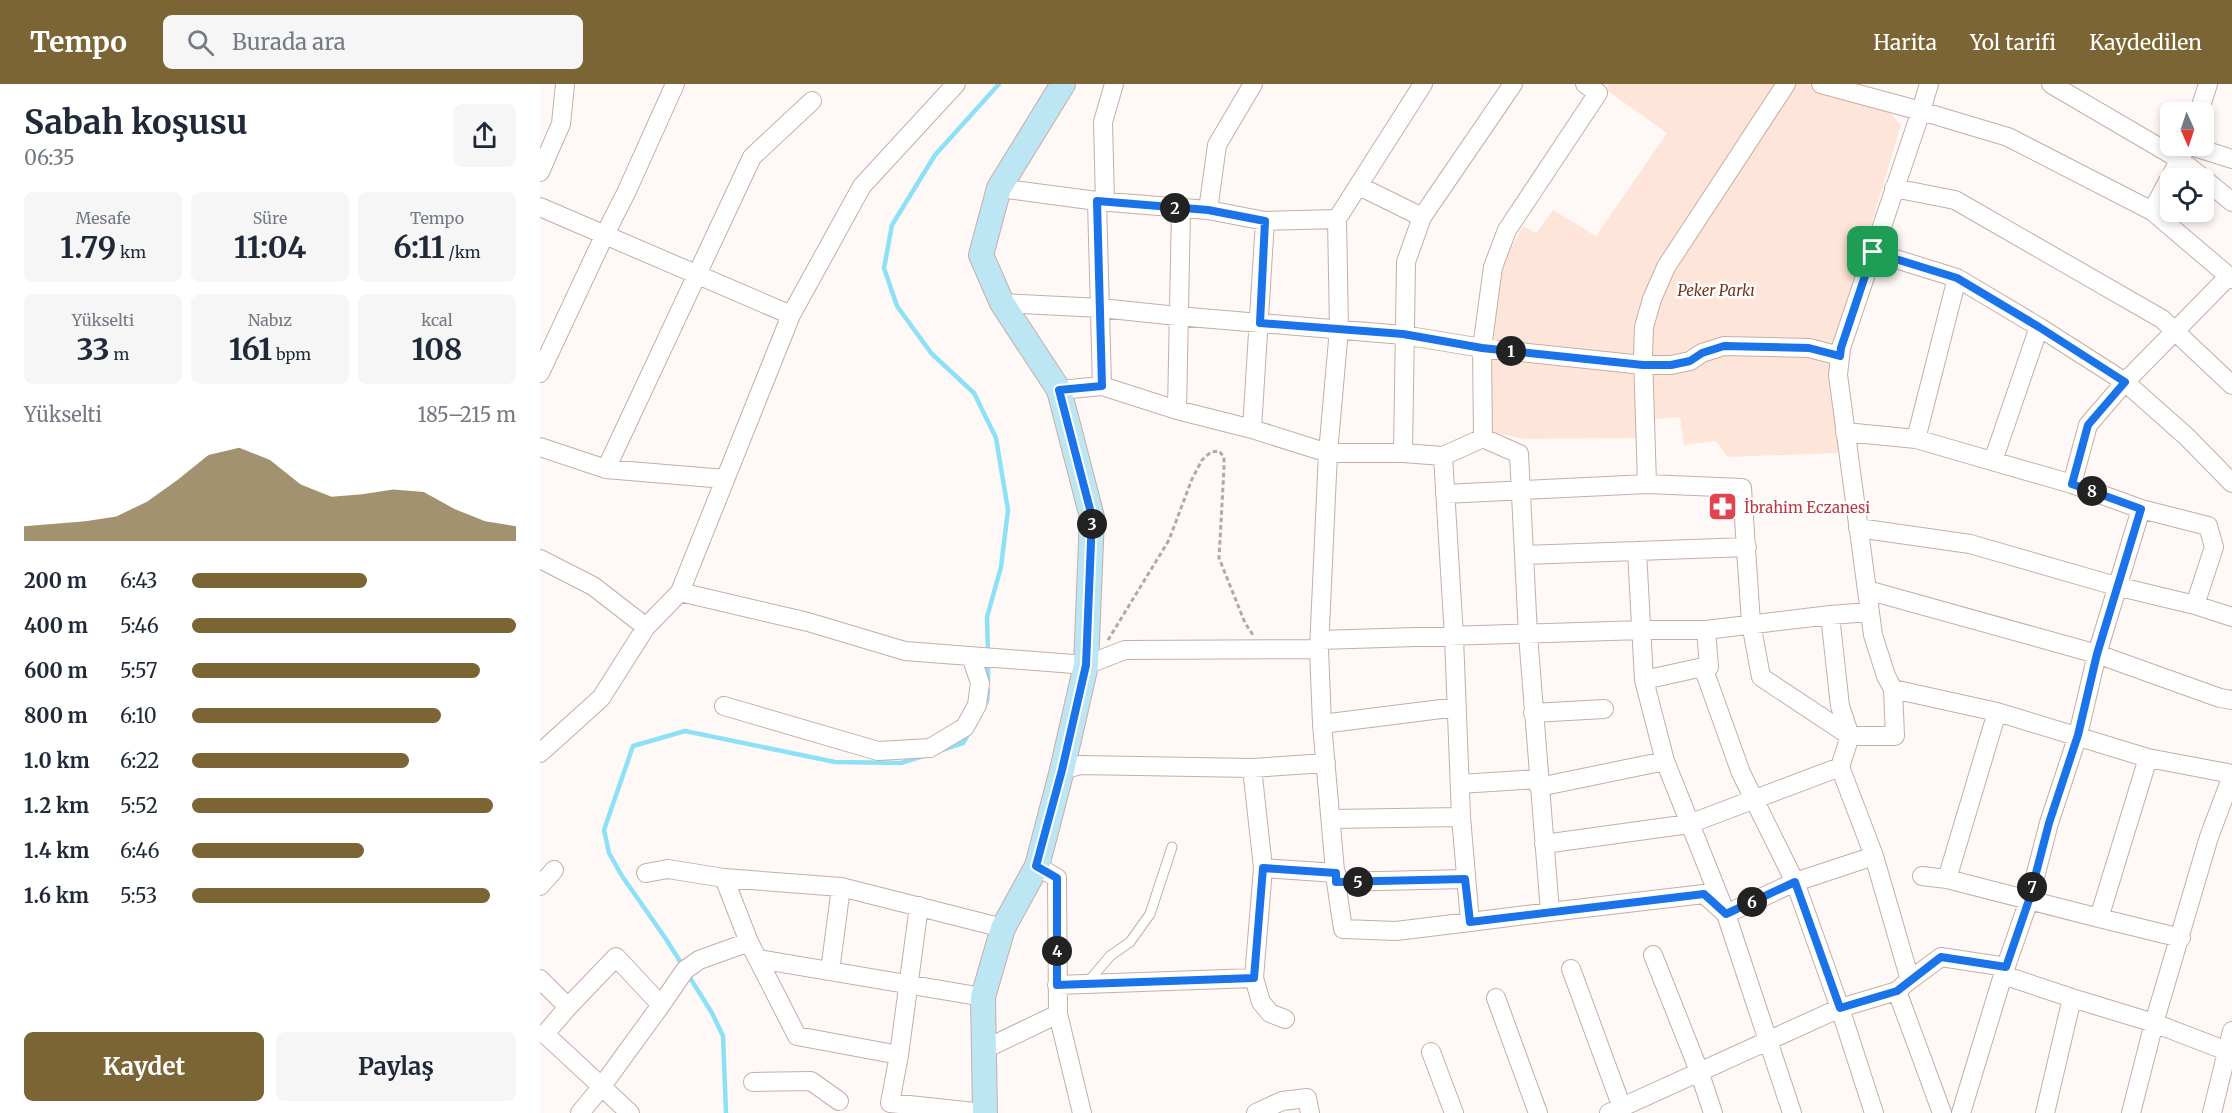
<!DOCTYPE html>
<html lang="tr">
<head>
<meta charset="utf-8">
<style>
  :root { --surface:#fff; --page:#f6f6f7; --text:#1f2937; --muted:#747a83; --accent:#7b6535 }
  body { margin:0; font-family:Merriweather,serif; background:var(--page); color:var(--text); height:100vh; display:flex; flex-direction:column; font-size:22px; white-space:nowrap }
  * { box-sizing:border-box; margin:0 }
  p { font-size:20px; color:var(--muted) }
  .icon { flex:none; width:33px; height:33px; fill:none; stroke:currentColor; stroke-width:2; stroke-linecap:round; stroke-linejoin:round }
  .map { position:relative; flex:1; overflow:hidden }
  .sheet { display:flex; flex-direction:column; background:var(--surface); width:540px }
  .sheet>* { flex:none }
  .needle { width:39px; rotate:177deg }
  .tools { position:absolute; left:1620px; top:18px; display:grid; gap:12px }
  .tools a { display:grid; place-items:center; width:54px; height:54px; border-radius:9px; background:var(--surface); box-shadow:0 3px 9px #0003; font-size:30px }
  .pin { position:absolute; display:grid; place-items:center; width:51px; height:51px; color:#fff; margin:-26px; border-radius:12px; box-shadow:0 3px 9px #0006 }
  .km { position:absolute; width:30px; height:30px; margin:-15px; border-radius:50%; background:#222; color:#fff; font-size:16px; line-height:30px; text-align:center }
  .round { display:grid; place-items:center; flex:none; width:63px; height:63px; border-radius:9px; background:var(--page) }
  .overview { display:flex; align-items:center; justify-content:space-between; height:102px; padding:0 24px }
  h1 { font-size:33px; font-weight:700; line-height:45px }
  .stats { display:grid; grid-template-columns:repeat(3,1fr); gap:9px; height:102px; padding:6px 24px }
  .stats div { display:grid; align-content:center; border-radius:9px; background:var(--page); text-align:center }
  .stats b { font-size:30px; font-weight:700 }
  .stats small { font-size:16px; font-weight:400 }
  .stats p { font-size:16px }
  .chart { height:168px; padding:12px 24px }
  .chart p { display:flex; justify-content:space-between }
  .chart svg { width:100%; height:108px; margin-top:6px; fill:var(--accent); opacity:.7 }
  .cta { display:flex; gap:12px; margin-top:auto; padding:12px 24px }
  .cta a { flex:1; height:69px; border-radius:9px; background:var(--accent); color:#fff; font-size:24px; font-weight:700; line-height:69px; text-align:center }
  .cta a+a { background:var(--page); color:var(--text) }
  ul { padding:0 24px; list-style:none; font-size:20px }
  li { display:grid; grid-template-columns:96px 72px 1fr; align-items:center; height:45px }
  li i { height:15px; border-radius:8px; background:var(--accent) }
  header { display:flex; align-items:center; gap:36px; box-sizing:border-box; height:84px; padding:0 30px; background:var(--accent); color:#fff }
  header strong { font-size:28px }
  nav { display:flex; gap:33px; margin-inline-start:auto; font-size:21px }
  .search { width:420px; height:54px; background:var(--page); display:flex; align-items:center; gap:15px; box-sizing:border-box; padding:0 21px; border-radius:9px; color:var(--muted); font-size:22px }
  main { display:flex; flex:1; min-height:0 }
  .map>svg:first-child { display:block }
  .green { fill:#fee5d9 }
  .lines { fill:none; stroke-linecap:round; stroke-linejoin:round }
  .stream { stroke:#8ce1f6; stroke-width:4.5 }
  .service-casing { stroke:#c6aea4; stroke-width:11 }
  .minor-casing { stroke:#c6aea4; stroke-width:20 }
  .secondary-casing { stroke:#c6aea4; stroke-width:26 }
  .path { stroke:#b0aaa7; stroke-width:3; stroke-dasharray:4.5 3; stroke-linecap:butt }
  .service { stroke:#fff; stroke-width:9 }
  .minor { stroke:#fff; stroke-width:18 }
  .secondary { stroke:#bce6f4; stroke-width:24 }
  .route-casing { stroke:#fff; stroke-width:12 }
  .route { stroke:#1a73e8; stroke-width:8 }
  .labels { text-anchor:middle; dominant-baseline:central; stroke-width:5; stroke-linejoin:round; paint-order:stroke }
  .park-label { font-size:15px; font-style:italic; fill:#703516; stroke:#fff }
  .health-label { font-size:15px; fill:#be3a42; stroke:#fff; text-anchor:start }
</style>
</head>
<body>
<header>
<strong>Tempo</strong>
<div class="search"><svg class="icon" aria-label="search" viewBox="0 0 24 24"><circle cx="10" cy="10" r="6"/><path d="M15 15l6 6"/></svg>Burada ara</div>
<nav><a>Harita</a><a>Yol tarifi</a><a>Kaydedilen</a></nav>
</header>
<main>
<section class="sheet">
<div class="overview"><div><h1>Sabah koşusu</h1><p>06:35</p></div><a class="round"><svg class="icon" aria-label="share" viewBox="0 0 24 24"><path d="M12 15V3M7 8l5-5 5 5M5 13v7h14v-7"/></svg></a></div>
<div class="stats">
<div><p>Mesafe</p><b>1.79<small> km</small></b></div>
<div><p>Süre</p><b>11:04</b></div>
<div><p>Tempo</p><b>6:11<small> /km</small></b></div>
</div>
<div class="stats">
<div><p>Yükselti</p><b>33<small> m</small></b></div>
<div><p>Nabız</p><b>161<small> bpm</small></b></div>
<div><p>kcal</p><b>108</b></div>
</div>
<div class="chart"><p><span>Yükselti</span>185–215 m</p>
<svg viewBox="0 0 160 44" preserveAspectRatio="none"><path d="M0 44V38L10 37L20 36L30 34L40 28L50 19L60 9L70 6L80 11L90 21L100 26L110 25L120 23L130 24L140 31L150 36L160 38V44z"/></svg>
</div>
<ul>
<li><b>200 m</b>6:43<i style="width:54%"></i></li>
<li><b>400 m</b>5:46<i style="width:100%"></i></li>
<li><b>600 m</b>5:57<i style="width:89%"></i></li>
<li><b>800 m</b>6:10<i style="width:77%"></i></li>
<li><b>1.0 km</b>6:22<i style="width:67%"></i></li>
<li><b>1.2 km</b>5:52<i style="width:93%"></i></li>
<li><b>1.4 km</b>6:46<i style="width:53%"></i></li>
<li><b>1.6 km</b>5:53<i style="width:92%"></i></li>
</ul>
<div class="cta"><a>Kaydet</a><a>Paylaş</a></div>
</section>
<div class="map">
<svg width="1692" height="1029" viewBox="0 0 1692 1029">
  <rect width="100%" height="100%" fill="#fef9f7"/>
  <path class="green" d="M 1069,0 L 1267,0 L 1349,27 L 1361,41 L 1298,252 L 1298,369 L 1187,373 L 1176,357 L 1144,361 L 1140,333 L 1107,336 L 1109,354 L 984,355 L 948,347 L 947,277 L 960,184 L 983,142 L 996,149 L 1013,126 L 1056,152 L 1127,49 L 1065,5 Z"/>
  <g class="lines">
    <path class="stream" d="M 448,571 L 447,533 L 461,483 L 468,426 L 456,354 L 434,309 L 391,269 L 357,222 L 344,184 L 352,141 L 395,71 L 459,0
      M 448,598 L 448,579
      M 444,623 L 447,617 L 448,606
      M 402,666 L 423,659 L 429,649
      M 143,882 L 126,855 L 82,792 L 69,769 L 64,746 L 93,662 L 145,647 L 295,678 L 361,679 L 383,672
      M 147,889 L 172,929 L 183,952 L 186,1029"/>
    <defs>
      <path id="service" d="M 548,898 L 570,872 L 590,858 L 610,830 L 632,763"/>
      <path id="minor" d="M 883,0 L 797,135 L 799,245 L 788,369 L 779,565 L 782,640 L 796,798 L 803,845 L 856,847 L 930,838
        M 1045,0 L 1058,9 L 967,146 L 953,183 L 942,264 L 943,354 L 979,370 L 988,551 L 1010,828 L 1164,810 L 1186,830 L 1255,798 L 1334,772 L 1300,683 L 1310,652 L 1300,622 L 1290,531 L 1330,528
        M 1281,0 L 1381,27 L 1301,264 L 1298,291 L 1333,551 L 1346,592 L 1353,605 L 1457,628 L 1608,674 L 1692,690
        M 1389,0 L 1381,27 L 1468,53 L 1612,127 L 1692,195
        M 1511,0 L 1639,75 L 1663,94
        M 1659,28 L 1668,0
        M 1651,62 L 1692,75
        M 0,88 L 21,40 L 25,0
        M 1664,95 L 1692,118
        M 819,102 L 882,133
        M 459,104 L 557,117 L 668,126 L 725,137 L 797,135
        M 1354,104 L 1415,116 L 1622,235 L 1692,301
        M 557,117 L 562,302
        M 565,118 L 563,38 L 574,0
        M 0,123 L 251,231
        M 668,126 L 677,61 L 713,0
        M 1612,127 L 1647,62
        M 1333,168 L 1417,194 L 1499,243 L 1585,298 L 1647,353 L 1692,399
        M 462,219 L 561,224 L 637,232 L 863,251 L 942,264 L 1103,281 L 1131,281 L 1150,277 L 1162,269 L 1184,262 L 1269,264 L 1300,272
        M 0,289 L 65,150 L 86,109 L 135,0
        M 519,306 L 562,302 L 637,326 L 712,345 L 788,369 L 863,369
        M 637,326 L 641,125
        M 712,345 L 725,137
        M 1305,348 L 1376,355 L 1532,400 L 1601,425 L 1668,442 L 1674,463 L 1655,521
        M 943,354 L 903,372 L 863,369 L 866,178 L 882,133 L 973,0
        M 1376,355 L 1417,194
        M 0,363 L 66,385 L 185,395
        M 903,372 L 914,553 L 921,733 L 930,838 L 1010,828
        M 1453,377 L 1499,243
        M 66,385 L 212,73 L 272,17
        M 1107,400 L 1202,404 L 1211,539 L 1221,593 L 1310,652 L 1355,652 L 1353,605
        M 1532,400 L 1548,341 L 1585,298 L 1689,192
        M 905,410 L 1107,400 L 1103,272 L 1104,243 L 1112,215 L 1126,183 L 1246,0
        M 1318,444 L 1430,460 L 1576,502 L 1655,521 L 1692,533
        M 1097,467 L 1207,463
        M 984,471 L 1097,467 L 1104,596 L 1125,677 L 1186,830 L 1252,1029
        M 0,475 L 53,502 L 106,543
        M 1327,506 L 1557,570 L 1680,614 L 1692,616
        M 140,508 L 268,538 L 365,567 L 546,581 L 585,566 L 779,565
        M 1166,546 L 1169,583 L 1163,583 L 1201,689 L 1255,798 L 1300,924 L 1334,1029
        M 780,556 L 1102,546 L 1166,546 L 1290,531
        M 1104,596 L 1163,583
        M 184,622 L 338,667 L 390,664 L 425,643 L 437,621 L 440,599 L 431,572
        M 993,629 L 1064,625
        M 782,640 L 917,623
        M 0,669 L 61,614 L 106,543 L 140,508 L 251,231 L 322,102 L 416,0
        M 712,684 L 723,784 L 714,894 L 721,918 L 730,929 L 745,935
        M 522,686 L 540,681 L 712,684 L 786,679
        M 920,700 L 998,695
        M 999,703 L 1125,677
        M 791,735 L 921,733
        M 1004,760 L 1149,740 L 1300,683
        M 1334,772 L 1370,896 L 1401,873 L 1466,883
        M 497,782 L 517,794 L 518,930 L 542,1029
        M 723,784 L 796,789
        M 106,789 L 128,785 L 184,794
        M 1382,792 L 1407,795 L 1559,834 L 1608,674
        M 1407,795 L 1457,628
        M 796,798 L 925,795
        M 0,802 L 14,786
        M 1559,834 L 1641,854
        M 1113,871 L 1159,987 L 1173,1029
        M 218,875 L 443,913
        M 1031,885 L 1084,1029
        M 290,887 L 301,803
        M 0,895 L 28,923 L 5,950 L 90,1029
        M 1366,899 L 1357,907 L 1402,1029
        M 517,901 L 714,894
        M 956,914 L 998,1029
        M 1532,914 L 1614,939 L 1692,969
        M 121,921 L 145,886 L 159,876 L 209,858
        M 28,923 L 76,873 L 121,921 L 62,1002 L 40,1029
        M 443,966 L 518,930
        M 891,968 L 914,1029
        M 359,971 L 379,822
        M 213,998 L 271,997 L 299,1017
        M 444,1029 L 350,1019 L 359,971 L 257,952 L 209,858 L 184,794 L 301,803 L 463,844
        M 716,1029 L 742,1017 L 767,1014 L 770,1029
        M 1069,1029 L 1300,924 L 1357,907
        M 1421,1029 L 1463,891
        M 1505,1029 L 1532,914 L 1463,891 L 1489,816 L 1509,739 L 1538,651 L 1557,570 L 1601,425
        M 1591,1029 L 1614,939 L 1669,753 L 1692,692
        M 1672,1029 L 1692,947"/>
      <path id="secondary" d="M 445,1029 L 443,913 L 463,844 L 497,782 L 522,686 L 546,581 L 552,433 L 519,306 L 462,219 L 441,171 L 459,104 L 523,0"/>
    </defs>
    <use href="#service" class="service-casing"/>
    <use href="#minor" class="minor-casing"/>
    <use href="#secondary" class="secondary-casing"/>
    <path class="path" d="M 568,556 L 629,456 L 652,395 L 662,376 L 671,368 L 679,367 L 684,373 L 684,384 L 679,474 L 705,539 L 713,551"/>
    <use href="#service" class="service"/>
    <use href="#minor" class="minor"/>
    <use href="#secondary" class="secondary"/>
  </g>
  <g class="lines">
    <defs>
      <path id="route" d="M 557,117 L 668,126 L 725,137 L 720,239 L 863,250 L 942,264 L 1103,281 L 1131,281 L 1150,277 L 1162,269 L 1184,262 L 1269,264 L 1300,272 L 1301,264 L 1333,168 L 1417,194 L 1499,243 L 1585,298 L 1548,341 L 1532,400 L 1601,425 L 1557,570 L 1538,651 L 1509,739 L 1489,816 L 1466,883 L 1401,873 L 1357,907 L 1300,924 L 1255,798 L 1186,830 L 1164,810 L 930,838 L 925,795 L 796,798 L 796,789 L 723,784 L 714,894 L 517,901 L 517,794 L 496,782 L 522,686 L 546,581 L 552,433 L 519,306 L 562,302 Z"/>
    </defs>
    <use href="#route" class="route-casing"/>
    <use href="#route" class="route"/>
  </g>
  <defs>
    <symbol id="pharmacy-square" viewBox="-11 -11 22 22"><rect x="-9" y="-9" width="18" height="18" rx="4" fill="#e0444e" stroke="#fff"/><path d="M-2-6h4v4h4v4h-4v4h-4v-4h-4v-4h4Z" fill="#fff"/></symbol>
  </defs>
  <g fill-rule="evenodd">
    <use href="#pharmacy-square" x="1166" y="406" width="33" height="33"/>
  </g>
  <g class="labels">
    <g class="park-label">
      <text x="1176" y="206">Peker Parkı</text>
    </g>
    <g class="health-label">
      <text x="1204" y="423">İbrahim Eczanesi</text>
    </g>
  </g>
</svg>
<div class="tools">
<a><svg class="needle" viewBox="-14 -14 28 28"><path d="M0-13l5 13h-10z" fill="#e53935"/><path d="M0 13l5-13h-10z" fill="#747a83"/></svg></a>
<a><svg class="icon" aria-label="locate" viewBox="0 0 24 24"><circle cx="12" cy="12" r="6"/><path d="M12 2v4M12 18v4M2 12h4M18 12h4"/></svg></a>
</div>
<div class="pin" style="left:1333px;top:168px;background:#1e9e55"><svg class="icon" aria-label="arrive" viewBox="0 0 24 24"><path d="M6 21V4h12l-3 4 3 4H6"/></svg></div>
<b class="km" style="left:971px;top:267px">1</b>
<b class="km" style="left:635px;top:124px">2</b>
<b class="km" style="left:552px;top:440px">3</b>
<b class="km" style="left:517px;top:867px">4</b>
<b class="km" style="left:818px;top:798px">5</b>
<b class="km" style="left:1212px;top:818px">6</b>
<b class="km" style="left:1492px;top:803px">7</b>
<b class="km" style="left:1552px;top:407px">8</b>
</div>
</main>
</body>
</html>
